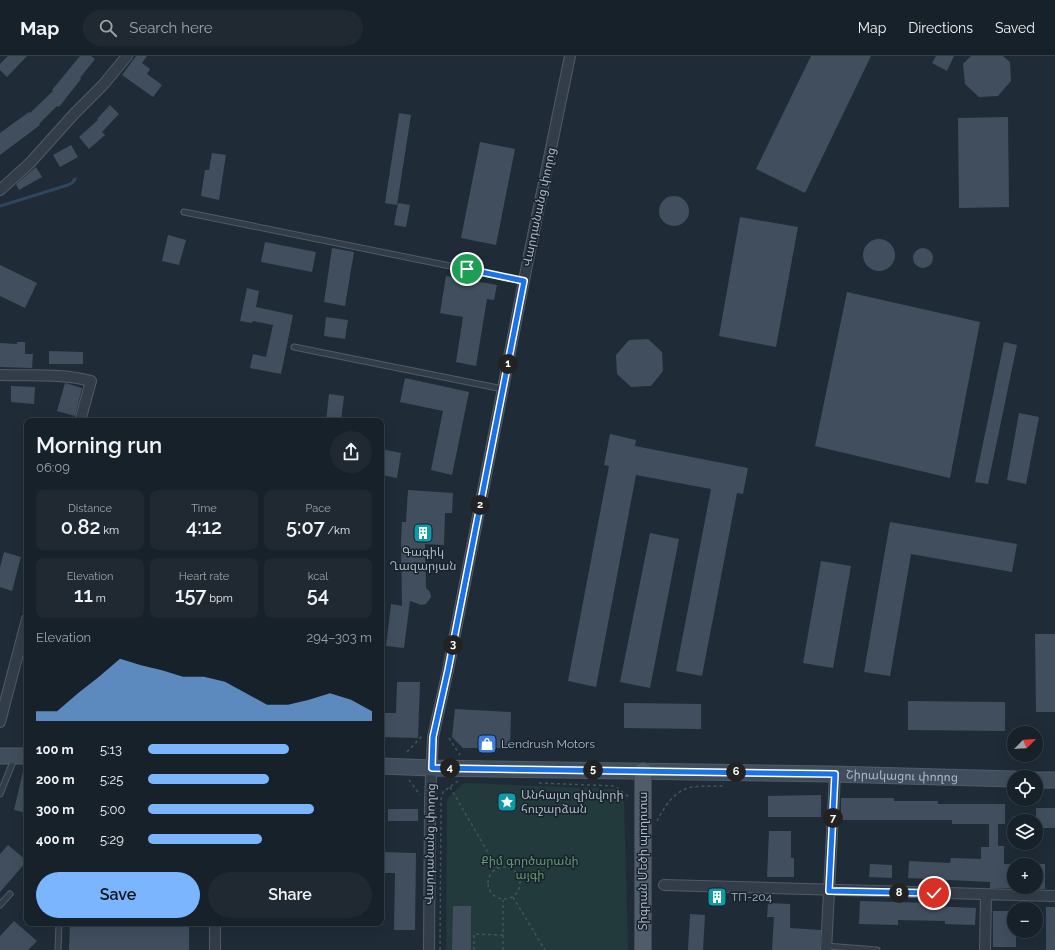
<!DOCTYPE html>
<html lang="en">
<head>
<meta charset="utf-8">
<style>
  :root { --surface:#17212a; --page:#202932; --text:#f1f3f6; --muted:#9ea3a8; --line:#363e47; --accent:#7ab5fd }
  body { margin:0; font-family:Raleway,"Noto Sans Armenian",sans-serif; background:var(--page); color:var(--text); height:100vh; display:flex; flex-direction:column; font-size:15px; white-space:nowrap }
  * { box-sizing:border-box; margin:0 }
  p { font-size:13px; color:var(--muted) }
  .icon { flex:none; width:22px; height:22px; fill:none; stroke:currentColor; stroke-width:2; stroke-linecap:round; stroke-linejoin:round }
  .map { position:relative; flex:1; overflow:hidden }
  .details { position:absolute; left:24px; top:362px; width:360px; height:508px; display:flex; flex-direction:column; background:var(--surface); border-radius:8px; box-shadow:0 4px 16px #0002,0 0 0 1px var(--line) }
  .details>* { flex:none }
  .needle { width:26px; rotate:66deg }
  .tools { position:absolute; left:1007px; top:670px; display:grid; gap:8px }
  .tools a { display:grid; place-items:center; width:36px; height:36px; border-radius:50%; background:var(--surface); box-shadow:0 4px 16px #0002,0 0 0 1px var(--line); font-size:20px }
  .pin { position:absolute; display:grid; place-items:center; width:34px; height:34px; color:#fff; margin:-17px; border:2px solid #fff; border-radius:50%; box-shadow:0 1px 4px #0007 }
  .km { position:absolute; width:20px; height:20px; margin:-10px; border-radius:50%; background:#222; color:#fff; font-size:11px; line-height:20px; text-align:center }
  .round { display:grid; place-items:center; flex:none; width:42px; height:42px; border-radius:21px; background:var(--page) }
  .headline { display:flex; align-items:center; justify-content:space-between; height:68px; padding:0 12px }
  h1 { font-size:22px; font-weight:600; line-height:30px }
  .figures { display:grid; grid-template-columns:repeat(3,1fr); gap:6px; height:68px; padding:4px 12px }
  .figures div { display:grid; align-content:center; border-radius:8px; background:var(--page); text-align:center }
  .figures b { font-size:20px; font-weight:600 }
  .figures small { font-size:11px; font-weight:400 }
  .figures p { font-size:11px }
  .chart { height:112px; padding:8px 12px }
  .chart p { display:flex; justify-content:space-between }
  .chart svg { width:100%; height:72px; margin-top:4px; fill:var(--accent); opacity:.7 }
  .button { display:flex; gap:8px; margin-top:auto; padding:8px 12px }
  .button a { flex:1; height:46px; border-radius:24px; background:var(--accent); color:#111; font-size:16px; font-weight:600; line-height:46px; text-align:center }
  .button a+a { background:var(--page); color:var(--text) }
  ul { padding:0 12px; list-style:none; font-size:13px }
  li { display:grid; grid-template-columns:64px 48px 1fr; align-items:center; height:30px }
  li i { height:10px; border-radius:5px; background:var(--accent) }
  header { display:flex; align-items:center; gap:24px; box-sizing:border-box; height:56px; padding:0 20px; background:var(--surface); border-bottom:1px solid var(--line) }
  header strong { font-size:19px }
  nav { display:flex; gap:22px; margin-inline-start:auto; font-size:14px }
  .search { width:280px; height:36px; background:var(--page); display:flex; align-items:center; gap:10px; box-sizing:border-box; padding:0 14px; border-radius:22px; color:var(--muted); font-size:15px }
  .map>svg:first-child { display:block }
  .green { fill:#223a3b }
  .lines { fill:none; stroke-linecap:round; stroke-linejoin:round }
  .stream { stroke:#2f465f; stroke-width:3 }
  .building { fill:#404e5e }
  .lane-casing { stroke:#505b67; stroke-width:7 }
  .street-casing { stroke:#505b67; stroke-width:12 }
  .secondary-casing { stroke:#505b67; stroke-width:17 }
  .primary-casing { stroke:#3f4955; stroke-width:18 }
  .path { stroke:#3e5657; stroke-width:1.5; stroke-dasharray:3 3; stroke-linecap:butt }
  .lane { stroke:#333d49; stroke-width:5 }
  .street { stroke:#333d49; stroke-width:10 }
  .secondary { stroke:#404d5c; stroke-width:15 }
  .primary { stroke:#505c69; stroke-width:16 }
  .route-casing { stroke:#fff; stroke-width:8 }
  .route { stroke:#1a73e8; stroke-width:5 }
  .labels { text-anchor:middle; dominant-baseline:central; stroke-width:3; stroke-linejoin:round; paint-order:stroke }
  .street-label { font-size:12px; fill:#adb8c6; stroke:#18222d }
  .poi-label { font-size:12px; fill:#adb8c6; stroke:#18222d; text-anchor:start }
  .park-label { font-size:12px; fill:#63976c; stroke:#18222d }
</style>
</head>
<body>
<header>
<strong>Map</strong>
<div class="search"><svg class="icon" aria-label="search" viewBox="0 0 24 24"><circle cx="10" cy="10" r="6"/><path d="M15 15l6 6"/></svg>Search here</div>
<nav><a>Map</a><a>Directions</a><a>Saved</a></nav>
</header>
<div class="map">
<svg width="1055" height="894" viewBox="0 0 1055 894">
  <rect width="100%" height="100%" fill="#1f2c38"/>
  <path class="green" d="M 464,727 L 614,733 L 624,743 L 628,894 L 446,894 L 447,743 Z"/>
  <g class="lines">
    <path class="stream" d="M 0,150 L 68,129 L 72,127 L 75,123"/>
  </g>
  <path class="building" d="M 8,0 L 27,0 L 7,21 L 0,14 L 0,8 Z
    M 80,0 L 91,0 L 95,3 L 80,22 L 81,23 L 59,51 L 57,50 L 39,68 L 40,69 L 0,99 L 0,77 L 29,56 L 30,57 L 53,35 L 52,34 Z
    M 136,0 L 147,0 L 142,7 L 150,13 L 147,18 L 162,29 L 153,41 L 122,19 Z
    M 811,0 L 871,0 L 805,137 L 756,113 Z
    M 936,0 L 954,0 L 947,15 L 932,7 Z
    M 971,0 L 1003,0 L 1010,6 L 1011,25 L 998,40 L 979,41 L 965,28 L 963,8 Z
    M 110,49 L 119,58 L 102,76 L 105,79 L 89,93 L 79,81 L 98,64 L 97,63 Z
    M 399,57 L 411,59 L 397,149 L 385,147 Z
    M 1008,61 L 1009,151 L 959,152 L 958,62 Z
    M 480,86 L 515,93 L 496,189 L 461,182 Z
    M 71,89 L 78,101 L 60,111 L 53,99 Z
    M 212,97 L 226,99 L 219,144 L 201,140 L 205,114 L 209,114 Z
    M 36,111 L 42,121 L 19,134 L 16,128 Z
    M659 155a15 15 0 1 1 30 0a15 15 0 1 1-30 0Z
    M 398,147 L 410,149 L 406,171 L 394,169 Z
    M 740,161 L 798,171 L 776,291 L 719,280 Z
    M 168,179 L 186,184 L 179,209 L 162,205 Z
    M863 199a16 16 0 1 1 32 0a16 16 0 1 1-32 0Z
    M 265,186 L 316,196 L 312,216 L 261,206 Z
    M 332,192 L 354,196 L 345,250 L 324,246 Z
    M913 202a10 10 0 1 1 20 0a10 10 0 1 1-20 0Z
    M 0,209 L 37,227 L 25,252 L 0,240 Z
    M 446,220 L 497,229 L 494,244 L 487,243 L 476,310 L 456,306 L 463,261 L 440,257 Z
    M 247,232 L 259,235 L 256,251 L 293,259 L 281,318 L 250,312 L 253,298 L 266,301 L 273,269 L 253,265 L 252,267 L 240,265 Z
    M 847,236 L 980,266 L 950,422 L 815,390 Z
    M 326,261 L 348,264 L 345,283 L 324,280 Z
    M 648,283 L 662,296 L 663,315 L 651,330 L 631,331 L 617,318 L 616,299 L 629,284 Z
    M 17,286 L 25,286 L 25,298 L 33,298 L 32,312 L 0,311 L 0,287 L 17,288 Z
    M 1004,286 L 1017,289 L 988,428 L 975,426 Z
    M 49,295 L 83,296 L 83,308 L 49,308 Z
    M 405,322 L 469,336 L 452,419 L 431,414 L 443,355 L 400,346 Z
    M 65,327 L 82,332 L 75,360 L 57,355 Z
    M 11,330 L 35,331 L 34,348 L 11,346 Z
    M 329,338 L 344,340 L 341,365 L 326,365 Z
    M 1019,357 L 1039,361 L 1026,428 L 1007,424 Z
    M 610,378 L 636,384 L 635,390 L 748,412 L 743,438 L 737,437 L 702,620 L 676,615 L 711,433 L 636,419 L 596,631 L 568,625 L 609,410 L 604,409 Z
    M 381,393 L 401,397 L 397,422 L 381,419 Z
    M 408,434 L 453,437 L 452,457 L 445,457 L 444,489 L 425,488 L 426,532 L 430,536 L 431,541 L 426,548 L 421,549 L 410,545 L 404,592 L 386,590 L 391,548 L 402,550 L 401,486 L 402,466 L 406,466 Z
    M 890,466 L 1017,488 L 1012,516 L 911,498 L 890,620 L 864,616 Z
    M 650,477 L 679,483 L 650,632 L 620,626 Z
    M 4,496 L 21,501 L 12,535 L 0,531 L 0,511 Z
    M 821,505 L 851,510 L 833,612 L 803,607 Z
    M 1035,578 L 1055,578 L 1055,656 L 1036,656 Z
    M 397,626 L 420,626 L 418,682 L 381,681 L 381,657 L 396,657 Z
    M 908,645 L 1005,646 L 1005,675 L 908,674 Z
    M 624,647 L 701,648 L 701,673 L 624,672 Z
    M 455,653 L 511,656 L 510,692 L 463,692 L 452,681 Z
    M 24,711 L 27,711 L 27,757 L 14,754 Z
    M 821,739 L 821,761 L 768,761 L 768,740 Z
    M 841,742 L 894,742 L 894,745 L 938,745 L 938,748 L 1005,748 L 1005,768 L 998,768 L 998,790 L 1004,790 L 1004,808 L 1014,808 L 1014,832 L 990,832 L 990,826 L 908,822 L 909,805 L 950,807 L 951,802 L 981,803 L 981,791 L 989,791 L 989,768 L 952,768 L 952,764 L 841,764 Z
    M 1036,752 L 1055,752 L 1055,772 L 1036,772 Z
    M 388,753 L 418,753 L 418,765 L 388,765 Z
    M 769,775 L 791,775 L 791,802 L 794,802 L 794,821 L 767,821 Z
    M 8,789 L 27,805 L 0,836 L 0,798 Z
    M 383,796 L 416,797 L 415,874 L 394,874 L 395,817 L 383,817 Z
    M 870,808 L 892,809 L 892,822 L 869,821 Z
    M 1036,808 L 1045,808 L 1045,833 L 1036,833 Z
    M 710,837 L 725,837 L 725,846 L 710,846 Z
    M 860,845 L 932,847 L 932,850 L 976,852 L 975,869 L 945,868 L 945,865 L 898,864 L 898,869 L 859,868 Z
    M 768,847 L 790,848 L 790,872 L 821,874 L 820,894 L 772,894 L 774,861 L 767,861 Z
    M 453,850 L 471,850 L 471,894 L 452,894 Z
    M 1046,851 L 1055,851 L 1055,894 L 1046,894 Z
    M 993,855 L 1014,855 L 1014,875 L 1016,875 L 1016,891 L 993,891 Z
    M 690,858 L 705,859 L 703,894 L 688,894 Z
    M 14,865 L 37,885 L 28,894 L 0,894 L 0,880 Z
    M 70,867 L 189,867 L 189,894 L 69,894 Z"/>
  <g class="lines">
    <defs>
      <path id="lane" d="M 184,156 L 524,225
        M 294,291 L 503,333
        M 0,738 L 15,701
        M 0,849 L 10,838
        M 826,890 L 877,894
        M 58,894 L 59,867"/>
      <path id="street" d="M 0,134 L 30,107 L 74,58 L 103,29 L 127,0
        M 0,319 C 30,320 63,317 91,325 L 80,365
        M 0,666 L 27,563
        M 664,829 L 1055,840
        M 215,894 L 215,867
        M 429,894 L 430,743 L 433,681 L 448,614 L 528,204 L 570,0
        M 826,894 L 835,718
        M 985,894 L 986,839"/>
      <g id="secondary">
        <path d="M 0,700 L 27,700"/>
        <path id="s1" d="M 381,710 L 432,712 L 831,718 L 1014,723"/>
        <path d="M 1036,724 L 1055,724"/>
      </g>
      <path id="primary" d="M 643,894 L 643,715"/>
    </defs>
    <use href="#lane" class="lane-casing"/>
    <use href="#street" class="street-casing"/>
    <use href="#secondary" class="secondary-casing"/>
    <use href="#primary" class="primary-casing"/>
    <path class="path" d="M 449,682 L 460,699
      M 407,696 L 422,680
      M 409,724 L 420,739
      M 539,727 L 615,730 L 626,739 L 631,742
      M 450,731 L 497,812
      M 657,765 C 664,752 672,737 688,732 C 699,729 712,731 723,730
      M488 827a16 16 0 1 1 32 0a16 16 0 1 1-32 0Z
      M 513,841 L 545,894
      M 440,894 L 441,743 L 443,736 L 458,725
      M 474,894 L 474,878 L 503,879
      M 503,894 L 503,844"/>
    <use href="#lane" class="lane"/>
    <use href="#street" class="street"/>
    <use href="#secondary" class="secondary"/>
    <use href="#primary" class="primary"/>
  </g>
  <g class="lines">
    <defs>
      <path id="route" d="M 467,213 L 524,225 L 448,614 L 433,681 L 432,712 L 835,718 L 829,835 L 934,837"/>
    </defs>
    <use href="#route" class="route-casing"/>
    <use href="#route" class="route"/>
  </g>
  <defs>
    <symbol id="building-square" viewBox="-11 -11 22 22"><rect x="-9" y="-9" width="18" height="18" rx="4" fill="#0f9aa8" stroke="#18222d"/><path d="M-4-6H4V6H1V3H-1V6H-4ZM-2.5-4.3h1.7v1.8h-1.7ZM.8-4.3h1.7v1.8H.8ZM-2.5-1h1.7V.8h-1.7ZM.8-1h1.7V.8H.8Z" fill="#fff"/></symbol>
    <symbol id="shop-square" viewBox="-11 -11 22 22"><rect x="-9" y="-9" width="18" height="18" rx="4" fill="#3f7fe0" stroke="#18222d"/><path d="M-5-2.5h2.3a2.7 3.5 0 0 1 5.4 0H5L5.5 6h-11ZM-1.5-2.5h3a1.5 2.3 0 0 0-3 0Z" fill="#fff"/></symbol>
    <symbol id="sight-square" viewBox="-11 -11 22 22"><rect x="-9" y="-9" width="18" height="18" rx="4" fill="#0f9aa8" stroke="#18222d"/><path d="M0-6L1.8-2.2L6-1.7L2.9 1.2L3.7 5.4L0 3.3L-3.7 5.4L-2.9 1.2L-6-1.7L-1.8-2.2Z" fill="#fff"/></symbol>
  </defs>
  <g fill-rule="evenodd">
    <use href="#building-square" x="412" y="466" width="22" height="22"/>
    <use href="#shop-square" x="476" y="677" width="22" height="22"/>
    <use href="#sight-square" x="496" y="735" width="22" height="22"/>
    <use href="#building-square" x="706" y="830" width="22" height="22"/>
  </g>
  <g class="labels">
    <g class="street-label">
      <text transform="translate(539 151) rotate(-78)">Վարդանանց փողոց</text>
      <text stroke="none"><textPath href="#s1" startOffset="521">Շիրակացու փողոց</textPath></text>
      <text transform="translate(430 788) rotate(-89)">Վարդանանց փողոց</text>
      <text transform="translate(643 805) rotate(-90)">Տիգրան Մեծի պողոտա</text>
    </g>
    <g class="poi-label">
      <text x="423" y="496" text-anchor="middle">Գագիկ<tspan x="423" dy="14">Ղազարյան</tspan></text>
      <text x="501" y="688">Lendrush Motors</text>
      <text x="521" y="739">Անհայտ զինվորի<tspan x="521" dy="14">հուշարձան</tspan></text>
      <text x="731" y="841">ТП-204</text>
    </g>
    <g class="park-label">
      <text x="530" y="805">Քիմ գործարանի<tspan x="530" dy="14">այգի</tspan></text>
    </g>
  </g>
</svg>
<div class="tools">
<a><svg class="needle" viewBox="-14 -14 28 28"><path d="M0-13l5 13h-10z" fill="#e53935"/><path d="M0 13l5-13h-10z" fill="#9ea3a8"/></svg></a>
<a><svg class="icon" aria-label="locate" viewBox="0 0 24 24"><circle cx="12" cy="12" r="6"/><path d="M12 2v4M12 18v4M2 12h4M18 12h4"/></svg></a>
<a><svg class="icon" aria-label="layers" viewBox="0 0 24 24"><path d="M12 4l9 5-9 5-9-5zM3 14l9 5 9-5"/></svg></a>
<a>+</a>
<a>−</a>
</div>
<div class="pin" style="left:467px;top:213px;background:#1e9e55"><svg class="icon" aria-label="arrive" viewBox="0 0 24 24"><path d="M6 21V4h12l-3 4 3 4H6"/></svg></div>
<div class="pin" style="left:934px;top:837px;background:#d93025"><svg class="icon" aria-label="check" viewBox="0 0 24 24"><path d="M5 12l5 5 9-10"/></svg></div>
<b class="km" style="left:508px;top:308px">1</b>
<b class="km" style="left:480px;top:449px">2</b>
<b class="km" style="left:453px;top:589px">3</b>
<b class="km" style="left:450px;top:712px">4</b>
<b class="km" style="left:593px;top:714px">5</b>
<b class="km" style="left:736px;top:716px">6</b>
<b class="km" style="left:833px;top:762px">7</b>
<b class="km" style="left:899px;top:837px">8</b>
<section class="details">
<div class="headline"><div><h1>Morning run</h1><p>06:09</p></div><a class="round"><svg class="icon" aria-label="share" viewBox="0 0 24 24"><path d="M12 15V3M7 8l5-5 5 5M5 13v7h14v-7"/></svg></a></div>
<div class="figures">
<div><p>Distance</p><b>0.82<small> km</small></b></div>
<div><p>Time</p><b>4:12</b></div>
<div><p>Pace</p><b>5:07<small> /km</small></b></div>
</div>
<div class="figures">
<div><p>Elevation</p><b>11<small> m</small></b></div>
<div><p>Heart rate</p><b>157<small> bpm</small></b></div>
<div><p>kcal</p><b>54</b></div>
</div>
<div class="chart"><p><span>Elevation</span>294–303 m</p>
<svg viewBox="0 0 160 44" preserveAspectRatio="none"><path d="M0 44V38L10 38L20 27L30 17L40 6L50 10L60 13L70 17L80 17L90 20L100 27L110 34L120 34L130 31L140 27L150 31L160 38V44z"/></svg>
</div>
<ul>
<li><b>100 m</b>5:13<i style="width:63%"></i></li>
<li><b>200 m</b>5:25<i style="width:54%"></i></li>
<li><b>300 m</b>5:00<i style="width:74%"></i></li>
<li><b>400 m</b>5:29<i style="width:51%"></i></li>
</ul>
<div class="button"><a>Save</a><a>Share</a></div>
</section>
</div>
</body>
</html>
